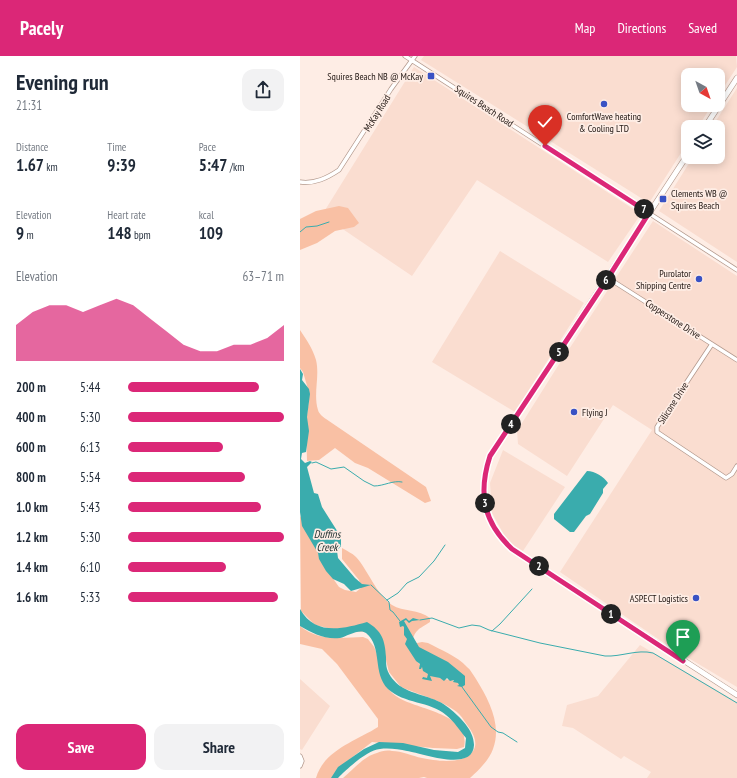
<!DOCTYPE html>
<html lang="en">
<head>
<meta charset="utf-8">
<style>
  :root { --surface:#fff; --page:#f2f2f3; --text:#1f2937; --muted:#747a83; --accent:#db2777 }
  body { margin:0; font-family:"PT Sans Narrow",sans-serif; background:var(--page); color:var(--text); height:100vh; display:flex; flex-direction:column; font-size:15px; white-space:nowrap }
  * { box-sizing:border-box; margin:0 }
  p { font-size:13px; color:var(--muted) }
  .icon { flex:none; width:22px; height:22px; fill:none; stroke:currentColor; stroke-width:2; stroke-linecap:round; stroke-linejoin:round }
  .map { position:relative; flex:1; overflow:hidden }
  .sheet { display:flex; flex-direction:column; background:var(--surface); width:300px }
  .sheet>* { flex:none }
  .needle { width:26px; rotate:140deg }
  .tools { position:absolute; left:381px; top:12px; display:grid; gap:8px }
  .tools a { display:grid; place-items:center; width:44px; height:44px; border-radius:8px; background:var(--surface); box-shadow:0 2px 10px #0003; font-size:20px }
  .pin { position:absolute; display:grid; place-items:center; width:34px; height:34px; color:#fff; margin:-41px -17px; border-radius:50% 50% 50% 0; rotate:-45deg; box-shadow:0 0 4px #0007 }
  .pin .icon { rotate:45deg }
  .km { position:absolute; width:20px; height:20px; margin:-10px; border-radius:50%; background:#222; color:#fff; font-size:11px; line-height:20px; text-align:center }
  .round { display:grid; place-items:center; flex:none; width:42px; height:42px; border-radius:12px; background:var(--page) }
  .overview { display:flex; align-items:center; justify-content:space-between; height:68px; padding:0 16px }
  h1 { font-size:22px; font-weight:700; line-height:30px }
  .metrics { display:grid; grid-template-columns:repeat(3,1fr); gap:6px; height:68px; padding:4px 16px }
  .metrics div { display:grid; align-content:center }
  .metrics b { font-size:17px; font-weight:700 }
  .metrics small { font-size:11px; font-weight:400 }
  .metrics p { font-size:11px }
  .chart { height:112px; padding:8px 16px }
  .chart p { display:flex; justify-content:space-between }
  .chart svg { width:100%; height:72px; margin-top:4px; fill:var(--accent); opacity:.7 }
  .action { display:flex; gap:8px; margin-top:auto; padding:8px 16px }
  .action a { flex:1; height:46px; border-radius:12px; background:var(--accent); color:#fff; font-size:16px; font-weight:700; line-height:46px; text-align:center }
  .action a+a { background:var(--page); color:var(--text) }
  ul { padding:0 16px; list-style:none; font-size:13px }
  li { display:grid; grid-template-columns:64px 48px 1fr; align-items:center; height:30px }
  li i { height:10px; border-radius:5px; background:var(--accent) }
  header { display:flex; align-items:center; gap:24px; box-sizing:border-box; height:56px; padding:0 20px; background:var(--accent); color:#fff }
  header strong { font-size:19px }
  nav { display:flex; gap:22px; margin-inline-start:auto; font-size:14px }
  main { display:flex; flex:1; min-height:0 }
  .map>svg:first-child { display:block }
  .built { fill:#faddd0 }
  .green { fill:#f9c0a4; fill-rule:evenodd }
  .water { fill:#3aacad }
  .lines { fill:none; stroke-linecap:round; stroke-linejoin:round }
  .stream { stroke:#3aacad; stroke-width:1 }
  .street-casing { stroke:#b3998d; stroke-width:5 }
  .secondary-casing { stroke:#b3998d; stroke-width:6 }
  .street { stroke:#fff; stroke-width:3.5 }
  .secondary { stroke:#fff; stroke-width:5 }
  .route-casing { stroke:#fff; stroke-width:8 }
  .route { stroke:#db2777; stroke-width:5 }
  .poi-dot { fill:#3952c4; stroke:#feede5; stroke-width:1.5 }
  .labels { text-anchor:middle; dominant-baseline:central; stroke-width:3.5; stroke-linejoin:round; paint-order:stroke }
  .poi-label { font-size:10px; fill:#221814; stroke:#feede5; text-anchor:end }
  .street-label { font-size:10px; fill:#221814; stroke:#feede5 }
  .water-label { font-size:11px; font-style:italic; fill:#192d2d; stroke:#feede5 }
</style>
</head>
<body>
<header>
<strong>Pacely</strong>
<nav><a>Map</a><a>Directions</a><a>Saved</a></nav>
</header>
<main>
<section class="sheet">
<div class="overview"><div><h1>Evening run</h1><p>21:31</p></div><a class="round"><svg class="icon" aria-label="share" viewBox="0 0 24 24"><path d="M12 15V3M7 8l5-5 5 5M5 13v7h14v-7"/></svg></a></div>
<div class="metrics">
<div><p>Distance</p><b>1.67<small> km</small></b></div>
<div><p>Time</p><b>9:39</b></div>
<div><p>Pace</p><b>5:47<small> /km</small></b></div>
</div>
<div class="metrics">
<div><p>Elevation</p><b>9<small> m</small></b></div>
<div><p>Heart rate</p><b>148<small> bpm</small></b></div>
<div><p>kcal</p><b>109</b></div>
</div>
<div class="chart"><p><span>Elevation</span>63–71 m</p>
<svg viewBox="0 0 160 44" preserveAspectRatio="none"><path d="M0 44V22L10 14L20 10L30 10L40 14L50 10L60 6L70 10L80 18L90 26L100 34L110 38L120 38L130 34L140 34L150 30L160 22V44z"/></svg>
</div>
<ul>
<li><b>200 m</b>5:44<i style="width:84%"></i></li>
<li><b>400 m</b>5:30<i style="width:100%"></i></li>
<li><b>600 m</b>6:13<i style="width:61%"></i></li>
<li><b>800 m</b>5:54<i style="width:75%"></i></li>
<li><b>1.0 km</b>5:43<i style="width:85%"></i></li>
<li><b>1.2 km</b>5:30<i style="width:100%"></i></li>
<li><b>1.4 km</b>6:10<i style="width:63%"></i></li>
<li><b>1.6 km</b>5:33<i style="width:96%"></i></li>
</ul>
<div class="action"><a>Save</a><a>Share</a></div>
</section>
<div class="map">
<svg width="437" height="722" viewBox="0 0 437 722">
  <rect width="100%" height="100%" fill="#feede5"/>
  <path class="built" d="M 124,0 L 436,0 L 437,11 L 418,40 L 418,19 L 388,19 L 388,49 L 412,49 L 398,71 L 388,71 L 388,86 L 349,147 L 121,4 Z
    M 114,11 L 341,158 L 308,206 L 177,124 L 112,220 L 22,159 Z
    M 437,32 L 437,206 L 359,155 L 393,101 L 418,101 L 418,71 L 412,71 Z
    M 353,165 L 437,220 L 437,631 L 370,591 L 260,516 L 352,374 L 313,349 L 267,420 L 218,388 L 217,375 L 256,313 Z
    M 200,195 L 284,247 L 215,356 L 132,306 Z
    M 203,394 L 265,431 L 223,495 L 208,486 L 192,457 L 190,427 Z
    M 340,589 L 437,646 L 437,722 L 347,722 L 351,716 L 324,700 L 321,703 L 273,672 L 262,670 L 267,649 L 298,640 Z
    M 0,623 L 30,650 L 2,694 L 0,693 Z"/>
  <path class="green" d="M 39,150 L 48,152 L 59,167 L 54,171 L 35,175 L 17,187 L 0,194 L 0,163 L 16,155 Z
    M 0,274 C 6,283 13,293 16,304 C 20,320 13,338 18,354 C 19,358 23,361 26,363 L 126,431 L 131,445 L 125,447 L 68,412 L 55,407 L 35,392 L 19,404 L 7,405 L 6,367 L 9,344 L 8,333 L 3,316 L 0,312 Z
    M 0,460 L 17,492 L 20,504 L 39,531 L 45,534 L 56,536 L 61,532 L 59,524 L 42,503 L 42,492 C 47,495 52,497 56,501 C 68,514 76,538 92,549 C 103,556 119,553 130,562 L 130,566 C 119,573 114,574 112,588 L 122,586 L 128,587 C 141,594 157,600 167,611 C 171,614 173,619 176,623 C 189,644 202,669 193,693 C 189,704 179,714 170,722 L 127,722 L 124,721 L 119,722 L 43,722 C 53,714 64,700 77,697 C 81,695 87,694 92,695 C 102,695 112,700 122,702 C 136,705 164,709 173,695 C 178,688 174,679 170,673 C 166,668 163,662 159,658 C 147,646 117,638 101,631 L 89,616 L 85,600 L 70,576 L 41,575 L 15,569 L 1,555 ZM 113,600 L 158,625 C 134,622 128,620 113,600 Z
    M 0,570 C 17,585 41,582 63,581 L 68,583 C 70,586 74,590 75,593 C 82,611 80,631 99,642 C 119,654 171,658 164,691 L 157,693 L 133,692 L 72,686 L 41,710 L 32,722 L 16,722 C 24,694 56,685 78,671 L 78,663 L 37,608 L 22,593 L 0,588 Z"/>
  <path class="water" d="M 0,313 L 3,318 L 2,324 L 9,333 L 10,338 L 7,361 L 9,375 L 6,396 L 2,397 L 1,403 L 5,407 L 10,405 L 12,406 L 7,411 L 14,437 L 18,438 L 22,451 L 41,481 L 41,490 L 37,495 L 38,502 L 55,522 L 62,528 L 71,529 L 51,535 L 44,528 L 33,523 L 26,515 L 19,503 L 18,497 L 2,470 L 0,456 Z
    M 287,415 C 295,415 304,421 308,427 L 303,433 L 303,437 L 290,458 L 286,460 L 274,476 L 270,476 L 254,463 L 254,458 Z
    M 0,553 C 15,580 43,573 67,566 C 82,575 85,584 86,601 C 86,605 86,610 87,613 C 89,620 95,626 100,630 C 115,640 135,640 149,652 C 160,661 174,674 174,689 C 173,717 121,697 107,695 C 99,693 88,692 80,693 C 67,694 47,713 38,722 L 31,722 L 38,711 L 64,693 L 79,686 L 103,687 L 134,694 L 158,696 L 165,692 L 166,682 C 160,675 154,665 146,659 C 130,645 104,648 88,633 C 72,617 83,591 66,577 C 60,572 47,580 40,582 C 25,584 12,577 0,570 Z
    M 106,562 L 109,565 L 113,562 L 120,564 L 112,565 L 109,567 L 106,564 L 104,565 L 119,591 L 148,606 L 165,620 L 165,629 L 162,631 L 157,630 L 159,629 L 158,627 L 153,626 L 154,624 L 150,625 L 147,622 L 144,625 L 140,622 L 130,620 L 132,625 L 122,623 L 123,621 L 127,622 L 128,618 L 123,615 L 122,611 L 121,613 L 119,613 L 120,608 L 116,605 L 105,588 L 107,583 L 104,579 L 104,571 L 103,570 L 100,571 L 99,566 Z"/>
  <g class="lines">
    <path class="stream" d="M 0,176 L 6,171 L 17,170 L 29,166
      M 12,407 L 16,406 L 31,413 L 44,411 L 64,425 L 74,430 C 84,430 93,424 102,426
      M 71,529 L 89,546 L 90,554 L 93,556 L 100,565
      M 87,544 L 98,537 L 107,527 L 119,521 L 134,505 L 145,489
      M 120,564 L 132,562 L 159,572 L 172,569 L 180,570 L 189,574 L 240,587 L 305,600 C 321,601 337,593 353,597 L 437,647
      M 192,575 L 200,568 L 232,533
      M 162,631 L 191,671 L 198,676 L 203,677 L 217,686"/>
    <defs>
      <path id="street" d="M 105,0 L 437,214
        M 0,126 C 15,128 27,122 39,114 L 91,33 L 115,0
        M 308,222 L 437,304
        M 412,288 L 357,371 L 357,376 L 426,422 L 432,418 L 437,410
        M 0,700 L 2,705 L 0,710"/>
      <path id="secondary" d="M 405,71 L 437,22
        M 388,98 L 190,400 C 178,437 183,466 212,493 L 437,639"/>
    </defs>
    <use href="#street" class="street-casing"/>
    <use href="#secondary" class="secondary-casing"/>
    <use href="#street" class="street"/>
    <use href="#secondary" class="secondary"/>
  </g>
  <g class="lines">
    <defs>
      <path id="route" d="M 245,90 L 349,157 L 308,222 L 190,400 C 178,437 183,466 212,493 L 383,605"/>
    </defs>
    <use href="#route" class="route-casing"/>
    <use href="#route" class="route"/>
  </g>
  <g class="poi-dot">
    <rect x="127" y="16" width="8" height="8" rx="2"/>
    <circle cx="304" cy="48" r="4"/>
    <rect x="359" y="139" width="8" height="8" rx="2"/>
    <circle cx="399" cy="223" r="4"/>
    <circle cx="274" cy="356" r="4"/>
    <circle cx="396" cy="542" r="4"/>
  </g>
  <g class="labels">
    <g class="poi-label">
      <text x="123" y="20">Squires Beach NB @ McKay</text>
      <text x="304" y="60" text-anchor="middle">ComfortWave heating<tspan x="304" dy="12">&amp; Cooling LTD</tspan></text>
      <text x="371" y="137" text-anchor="start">Clements WB @<tspan x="371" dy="12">Squires Beach</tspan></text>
      <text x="391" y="217">Purolator<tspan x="391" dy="12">Shipping Centre</tspan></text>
      <text x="282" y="356" text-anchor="start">Flying J</text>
      <text x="388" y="542">ASPECT Logistics</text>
    </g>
    <g class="street-label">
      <text transform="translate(184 50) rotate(33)">Squires Beach Road</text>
      <text transform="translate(77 57) rotate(-58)">McKay Road</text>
      <text transform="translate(373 263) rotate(33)">Copperstone Drive</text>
      <text transform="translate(373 347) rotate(-57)">Silicone Drive</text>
    </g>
    <g class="water-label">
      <text x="27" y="478">Duffins<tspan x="27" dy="13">Creek</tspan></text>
    </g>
  </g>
</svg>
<div class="tools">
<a><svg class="needle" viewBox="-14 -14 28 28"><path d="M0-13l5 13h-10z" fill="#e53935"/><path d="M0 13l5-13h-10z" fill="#747a83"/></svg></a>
<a><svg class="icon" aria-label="layers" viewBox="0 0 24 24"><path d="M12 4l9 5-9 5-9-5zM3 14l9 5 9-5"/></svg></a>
</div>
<div class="pin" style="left:383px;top:605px;background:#1e9e55"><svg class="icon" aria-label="arrive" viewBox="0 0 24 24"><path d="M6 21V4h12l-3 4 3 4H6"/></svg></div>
<div class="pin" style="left:245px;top:90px;background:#d93025"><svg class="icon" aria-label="check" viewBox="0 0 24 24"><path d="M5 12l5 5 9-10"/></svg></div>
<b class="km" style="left:311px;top:558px">1</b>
<b class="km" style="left:239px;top:510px">2</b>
<b class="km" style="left:185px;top:447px">3</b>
<b class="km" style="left:211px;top:368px">4</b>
<b class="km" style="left:259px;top:296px">5</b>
<b class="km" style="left:306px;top:224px">6</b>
<b class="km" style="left:344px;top:153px">7</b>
</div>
</main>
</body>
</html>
